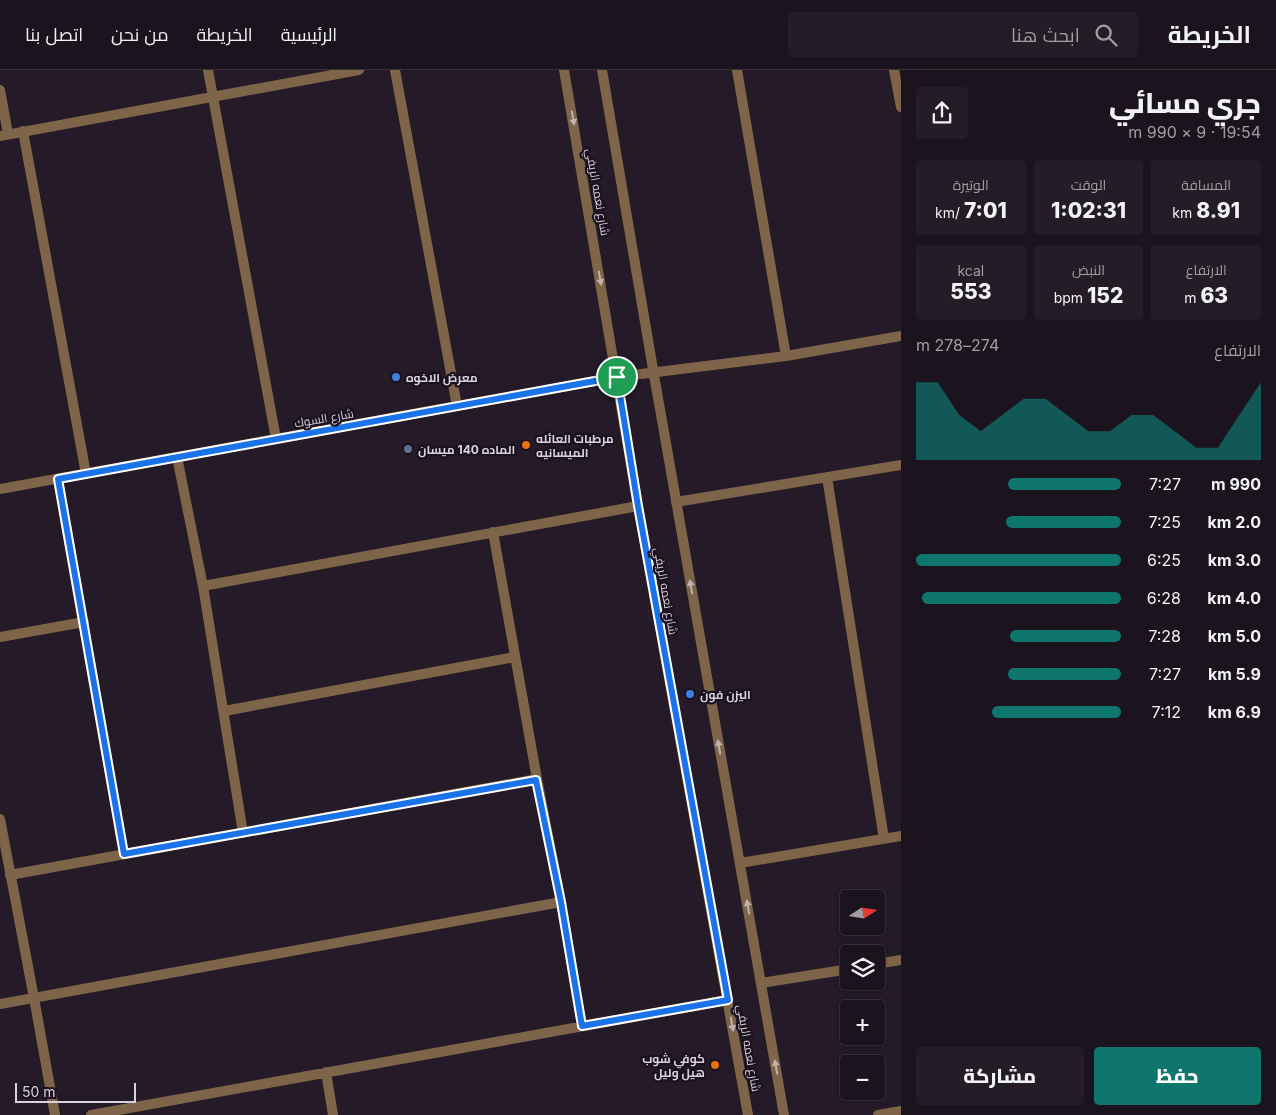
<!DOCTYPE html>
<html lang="ar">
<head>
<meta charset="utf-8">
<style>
  :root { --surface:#1b141e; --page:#241d27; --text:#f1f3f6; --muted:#a09ea4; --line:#39333c; --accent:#0f766e }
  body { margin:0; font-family:Inter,Cairo,sans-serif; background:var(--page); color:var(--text); direction:rtl; height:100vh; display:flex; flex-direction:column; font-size:19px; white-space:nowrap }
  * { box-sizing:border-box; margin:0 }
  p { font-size:16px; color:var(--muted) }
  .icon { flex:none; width:28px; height:28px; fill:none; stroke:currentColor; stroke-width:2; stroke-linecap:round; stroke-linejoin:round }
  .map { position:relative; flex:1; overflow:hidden; direction:ltr }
  .sheet { display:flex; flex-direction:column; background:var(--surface); width:375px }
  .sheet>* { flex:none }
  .needle { width:32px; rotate:78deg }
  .buttons { position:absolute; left:840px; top:820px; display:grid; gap:10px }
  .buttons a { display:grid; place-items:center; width:45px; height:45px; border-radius:5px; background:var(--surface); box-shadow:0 1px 4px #0004,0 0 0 1px var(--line); font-size:25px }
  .scale { position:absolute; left:15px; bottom:12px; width:121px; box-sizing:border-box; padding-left:5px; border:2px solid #d9d2dc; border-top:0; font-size:14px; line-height:18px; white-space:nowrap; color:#d9d2dc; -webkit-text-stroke:4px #1b111f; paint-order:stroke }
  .pin { position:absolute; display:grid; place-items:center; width:42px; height:42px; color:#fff; margin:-21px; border:2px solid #fff; border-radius:50%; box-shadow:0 1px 5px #0007 }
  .round { display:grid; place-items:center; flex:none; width:52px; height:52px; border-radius:5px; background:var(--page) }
  .overview { display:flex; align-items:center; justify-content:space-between; height:85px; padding:0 15px }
  h1 { font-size:28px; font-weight:800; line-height:38px }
  .figures { display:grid; grid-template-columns:repeat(3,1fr); gap:8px; height:85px; padding:5px 15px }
  .figures div { display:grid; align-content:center; border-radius:5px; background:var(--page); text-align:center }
  .figures b { font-size:21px; font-weight:800 }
  .figures small { font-size:14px; font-weight:400 }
  .figures p { font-size:14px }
  .chart { height:140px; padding:10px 15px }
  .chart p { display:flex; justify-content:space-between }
  .chart svg { width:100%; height:90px; margin-top:5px; fill:var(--accent); opacity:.7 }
  .button { display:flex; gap:10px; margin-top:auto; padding:10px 15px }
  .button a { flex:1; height:58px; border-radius:5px; background:var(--accent); color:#fff; font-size:20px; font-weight:800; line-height:58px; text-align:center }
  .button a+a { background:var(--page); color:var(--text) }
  ul { padding:0 15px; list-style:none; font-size:16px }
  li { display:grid; grid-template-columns:80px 60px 1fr; align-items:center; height:38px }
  li i { height:12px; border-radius:6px; background:var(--accent) }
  header { display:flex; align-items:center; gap:30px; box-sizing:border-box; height:70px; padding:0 25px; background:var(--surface); border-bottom:1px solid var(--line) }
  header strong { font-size:24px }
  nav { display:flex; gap:28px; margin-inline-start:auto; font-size:18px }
  .search { width:350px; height:45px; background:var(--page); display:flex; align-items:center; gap:12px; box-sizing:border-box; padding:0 18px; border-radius:5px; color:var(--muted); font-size:19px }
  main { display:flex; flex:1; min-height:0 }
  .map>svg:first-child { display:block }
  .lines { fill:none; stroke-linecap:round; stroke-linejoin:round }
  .minor { stroke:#7e6448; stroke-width:10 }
  .tertiary { stroke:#7e6448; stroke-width:10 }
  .oneway { fill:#beb1b0 }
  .route-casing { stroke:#fff; stroke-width:10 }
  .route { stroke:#1a73e8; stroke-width:6 }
  .shop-dot { fill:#3f7fe0; stroke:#1b111f; stroke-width:2 }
  .food-dot { fill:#e8710a; stroke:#1b111f; stroke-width:2 }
  .service-dot { fill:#5c6f8a; stroke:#1b111f; stroke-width:2 }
  .labels { text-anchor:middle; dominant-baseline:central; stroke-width:4.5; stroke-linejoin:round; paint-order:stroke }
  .street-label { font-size:12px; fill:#d9d2dc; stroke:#1b111f }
  .poi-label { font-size:12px; font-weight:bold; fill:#d9d2dc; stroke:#1b111f; text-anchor:start }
</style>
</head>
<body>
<header>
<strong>الخريطة</strong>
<div class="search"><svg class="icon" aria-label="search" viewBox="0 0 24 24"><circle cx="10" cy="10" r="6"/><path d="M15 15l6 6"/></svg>ابحث هنا</div>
<nav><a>الرئيسية</a><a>الخريطة</a><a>من نحن</a><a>اتصل بنا</a></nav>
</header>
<main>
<section class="sheet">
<div class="overview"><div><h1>جري مسائي</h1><p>19:54 · 9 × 990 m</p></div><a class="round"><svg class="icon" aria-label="share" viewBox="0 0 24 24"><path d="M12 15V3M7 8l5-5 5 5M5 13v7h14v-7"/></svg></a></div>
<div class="figures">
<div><p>المسافة</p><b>8.91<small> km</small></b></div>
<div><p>الوقت</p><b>1:02:31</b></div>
<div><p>الوتيرة</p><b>7:01<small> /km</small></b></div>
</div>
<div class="figures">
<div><p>الارتفاع</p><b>63<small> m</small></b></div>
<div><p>النبض</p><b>152<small> bpm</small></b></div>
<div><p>kcal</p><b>553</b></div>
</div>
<div class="chart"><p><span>الارتفاع</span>274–278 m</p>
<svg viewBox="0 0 160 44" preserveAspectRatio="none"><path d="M0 44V6L10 6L20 22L30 30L40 22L50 14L60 14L70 22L80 30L90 30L100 22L110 22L120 30L130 38L140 38L150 22L160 6V44z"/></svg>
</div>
<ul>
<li><b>990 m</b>7:27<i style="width:55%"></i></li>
<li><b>2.0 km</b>7:25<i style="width:56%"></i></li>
<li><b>3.0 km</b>6:25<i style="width:100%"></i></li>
<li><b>4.0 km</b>6:28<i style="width:97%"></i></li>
<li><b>5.0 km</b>7:28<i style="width:54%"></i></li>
<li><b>5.9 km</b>7:27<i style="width:55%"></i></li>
<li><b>6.9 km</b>7:12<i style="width:63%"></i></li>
</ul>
<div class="button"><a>حفظ</a><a>مشاركة</a></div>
</section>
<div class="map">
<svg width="901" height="1045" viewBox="0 0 901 1045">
  <rect width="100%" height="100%" fill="#241a28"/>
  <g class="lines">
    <path class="minor" d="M 208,0 L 276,369
      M 395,0 L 457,336
      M 737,0 L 786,286
      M 0,20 L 8,64
      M 23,61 L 86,404
      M 0,66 L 359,0
      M 177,387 L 203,516 L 243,763
      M 827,407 L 884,769
      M 58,409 L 124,784
      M 676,432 L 901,395
      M 493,462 L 537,709 L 561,832 L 582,956
      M 203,516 L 638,436
      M 0,567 L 84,552
      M 224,641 L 515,587
      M 0,749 L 34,928 L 55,1045
      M 740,793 L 901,766
      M 10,805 L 537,709
      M 876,894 L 901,890
      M 761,913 L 849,899
      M 0,934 L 561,832
      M 326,1002 L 333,1045
      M 91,1045 L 728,930"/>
    <path class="tertiary" d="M 564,0 L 638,436 L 748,1045
      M 602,0 L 654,305 L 784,1045
      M 894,0 L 901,37
      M 0,419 L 617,307 L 786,286 L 901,266
      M 878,1045 L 901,1041"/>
  </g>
  <defs><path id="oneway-solid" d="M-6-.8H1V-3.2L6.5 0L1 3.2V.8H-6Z" transform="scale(1.25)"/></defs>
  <g class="oneway">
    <use href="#oneway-solid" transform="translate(573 48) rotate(80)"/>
    <use href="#oneway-solid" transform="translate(600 208) rotate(80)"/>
    <use href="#oneway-solid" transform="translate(691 517) rotate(-100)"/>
    <use href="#oneway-solid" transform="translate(719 677) rotate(-100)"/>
    <use href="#oneway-solid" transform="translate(748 837) rotate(-100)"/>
    <use href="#oneway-solid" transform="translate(732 954) rotate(80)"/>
    <use href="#oneway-solid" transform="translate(776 997) rotate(-100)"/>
  </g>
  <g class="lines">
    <defs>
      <path id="route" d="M 617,307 L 638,436 L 728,930 L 582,956 L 561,832 L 536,710 L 124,784 L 58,409 Z"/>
    </defs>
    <use href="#route" class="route-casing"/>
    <use href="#route" class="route"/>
  </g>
  <g class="shop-dot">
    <circle cx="396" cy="307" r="5"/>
    <circle cx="690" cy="624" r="5"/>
  </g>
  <g class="food-dot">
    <circle cx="526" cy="375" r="5"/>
    <circle cx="715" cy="995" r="5"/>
  </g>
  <circle class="service-dot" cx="408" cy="379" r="5"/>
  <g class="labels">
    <g class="street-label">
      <text transform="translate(598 122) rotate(80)">شارع نعمه الريفي</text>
      <text transform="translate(324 348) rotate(-10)">شارع السوك</text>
      <text transform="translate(666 521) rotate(80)">شارع نعمه الريفي</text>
      <text transform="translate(749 978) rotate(80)">شارع نعمه الريفي</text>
    </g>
    <g class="poi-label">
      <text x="406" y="307">معرض الاخوه</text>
      <text x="536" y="368">مرطبات العائله<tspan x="536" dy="14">الميسانيه</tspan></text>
      <text x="418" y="379">الماده 140 ميسان</text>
      <text x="700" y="624">اليزن فون</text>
      <text x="705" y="988" text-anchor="end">كوفي شوب<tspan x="705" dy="14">هيل وليل</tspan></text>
    </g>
  </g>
</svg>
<div class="buttons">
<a><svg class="needle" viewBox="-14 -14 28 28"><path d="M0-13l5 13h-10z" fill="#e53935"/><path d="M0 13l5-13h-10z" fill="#a09ea4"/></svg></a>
<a><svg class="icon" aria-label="layers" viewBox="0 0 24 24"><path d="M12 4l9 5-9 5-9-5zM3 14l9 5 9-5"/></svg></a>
<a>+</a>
<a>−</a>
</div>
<div class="scale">50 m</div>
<div class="pin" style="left:617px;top:307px;background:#1e9e55"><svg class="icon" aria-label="arrive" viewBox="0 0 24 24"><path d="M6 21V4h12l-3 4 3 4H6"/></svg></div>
</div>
</main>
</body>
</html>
